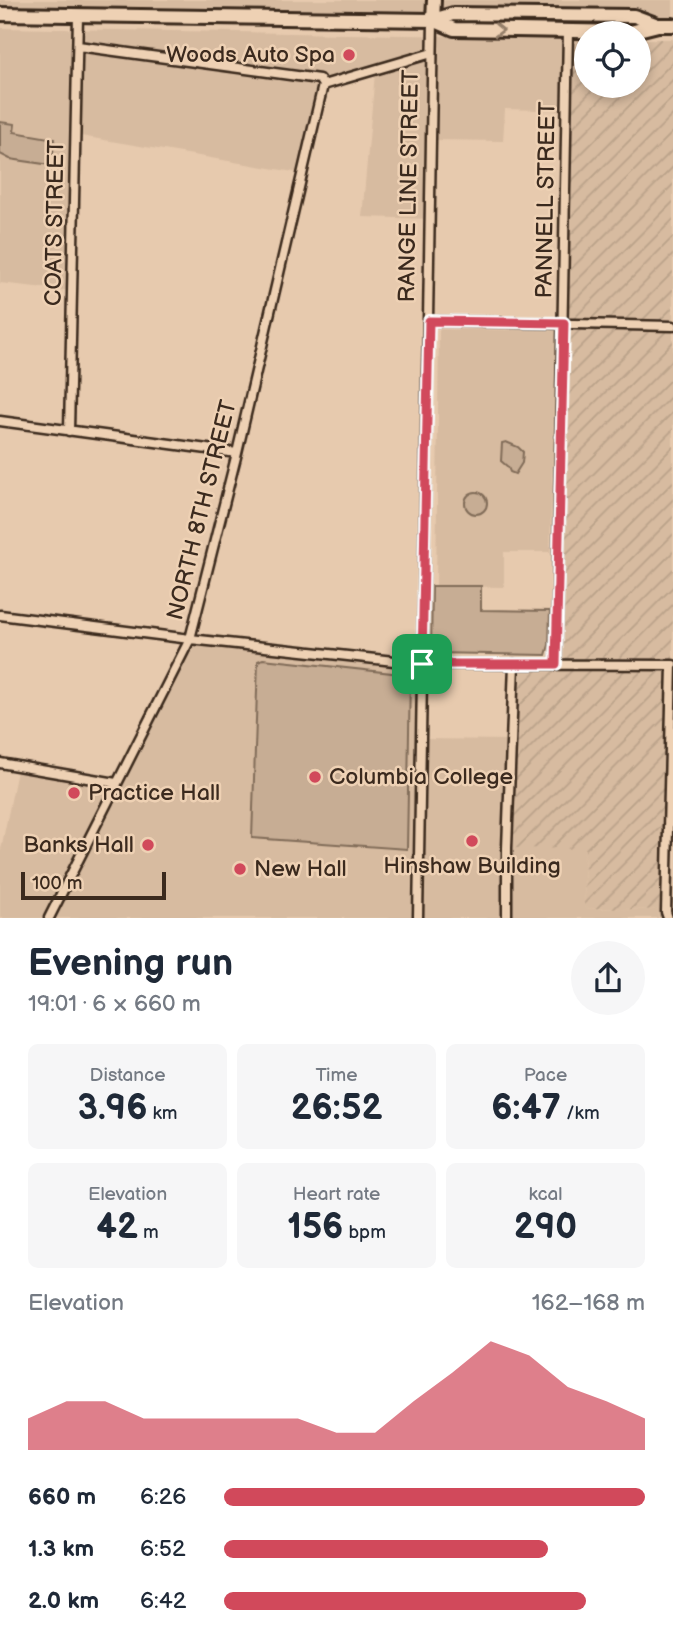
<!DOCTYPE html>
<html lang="en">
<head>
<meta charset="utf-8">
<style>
  :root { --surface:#fff; --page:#f6f6f7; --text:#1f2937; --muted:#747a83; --accent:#d1495b }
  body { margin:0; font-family:"Balsamiq Sans",sans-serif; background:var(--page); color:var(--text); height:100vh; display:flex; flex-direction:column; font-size:26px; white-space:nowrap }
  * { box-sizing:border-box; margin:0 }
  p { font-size:23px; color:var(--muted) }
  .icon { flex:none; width:38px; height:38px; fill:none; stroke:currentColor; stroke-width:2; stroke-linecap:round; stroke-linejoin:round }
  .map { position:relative; height:918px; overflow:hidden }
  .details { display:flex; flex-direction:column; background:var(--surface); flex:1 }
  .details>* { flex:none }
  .tools { position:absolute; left:574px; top:21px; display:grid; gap:14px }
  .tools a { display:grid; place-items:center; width:77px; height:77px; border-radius:50%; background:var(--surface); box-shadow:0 4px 10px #0003; font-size:35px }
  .scale { position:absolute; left:21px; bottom:18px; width:145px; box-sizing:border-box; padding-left:7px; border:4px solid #3b2a1e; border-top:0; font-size:19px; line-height:24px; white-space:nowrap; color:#3b2a1e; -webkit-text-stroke:5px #eed1b4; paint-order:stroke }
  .pin { position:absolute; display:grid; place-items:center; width:60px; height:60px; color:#fff; margin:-30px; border-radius:14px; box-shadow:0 4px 10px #0006 }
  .round { display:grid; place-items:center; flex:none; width:74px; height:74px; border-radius:37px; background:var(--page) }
  .head { display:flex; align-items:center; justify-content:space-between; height:119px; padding:0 28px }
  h1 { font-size:38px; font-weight:600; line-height:52px }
  .stats { display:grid; grid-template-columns:repeat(3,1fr); gap:10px; height:119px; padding:7px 28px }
  .stats div { display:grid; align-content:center; border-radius:10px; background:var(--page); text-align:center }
  .stats b { font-size:35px; font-weight:600 }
  .stats small { font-size:19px; font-weight:400 }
  .stats p { font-size:19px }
  .chart { height:196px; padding:14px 28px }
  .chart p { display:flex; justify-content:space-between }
  .chart svg { width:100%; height:126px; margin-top:7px; fill:var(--accent); opacity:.7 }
  ul { padding:0 28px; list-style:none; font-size:23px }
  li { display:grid; grid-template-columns:112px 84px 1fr; align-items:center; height:52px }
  li i { height:18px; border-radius:9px; background:var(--accent) }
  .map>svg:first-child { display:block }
  .built { fill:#d7bba0 }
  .industrial { fill:url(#industrial-furrows) }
  .park { fill:#c7ad94; stroke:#816c59; stroke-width:2 }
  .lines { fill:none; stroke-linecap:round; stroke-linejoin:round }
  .minor-casing { stroke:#3b2a1e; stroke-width:13 }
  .primary-casing { stroke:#3b2a1e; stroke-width:18 }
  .minor { stroke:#eed1b4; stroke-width:8 }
  .primary { stroke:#eed1b4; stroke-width:12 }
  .oneway { stroke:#947e69 }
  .route-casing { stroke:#fff; stroke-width:14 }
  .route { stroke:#d1495b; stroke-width:9 }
  .poi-dot { fill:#d1495b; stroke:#eed1b4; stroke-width:2.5 }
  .labels { text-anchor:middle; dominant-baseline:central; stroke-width:5; stroke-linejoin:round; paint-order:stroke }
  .poi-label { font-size:23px; fill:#3b2a1e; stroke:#eed1b4; text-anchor:start }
  .street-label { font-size:23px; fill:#3b2a1e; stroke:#eed1b4 }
</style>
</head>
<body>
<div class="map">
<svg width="673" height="918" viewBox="0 0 673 918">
  <defs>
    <pattern id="industrial-furrows" width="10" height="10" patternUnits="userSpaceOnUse" patternTransform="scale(1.75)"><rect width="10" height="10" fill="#d7bba0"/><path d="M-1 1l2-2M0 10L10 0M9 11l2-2" fill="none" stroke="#b9a189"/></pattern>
  </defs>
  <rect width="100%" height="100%" fill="#e7caae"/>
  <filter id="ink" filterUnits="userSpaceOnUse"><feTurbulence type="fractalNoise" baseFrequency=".0143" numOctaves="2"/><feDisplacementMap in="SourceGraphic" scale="14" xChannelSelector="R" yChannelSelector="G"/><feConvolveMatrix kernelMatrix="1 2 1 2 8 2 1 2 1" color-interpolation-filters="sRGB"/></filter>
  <g filter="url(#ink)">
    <path class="built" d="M 0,0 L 433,0 L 433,19 L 0,13 Z
      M 434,0 L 673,0 L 673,23 L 434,19 Z
      M 0,28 L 575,38 L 573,111 L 505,109 L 503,141 L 432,140 L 432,219 L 362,217 L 375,73 L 323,86 L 300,173 L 75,135 L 72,291 L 0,283 Z
      M 439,329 L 557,330 L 550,552 L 504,552 L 504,587 L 436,586 Z
      M 190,639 L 422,664 L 422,739 L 511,740 L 585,849 L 584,908 L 659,910 L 658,918 L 0,918 L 0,854 L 18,766 L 116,783 Z"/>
    <path class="industrial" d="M 575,38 L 586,38 L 586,86 L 639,86 L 639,39 L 673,39 L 673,917 L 659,917 L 658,910 L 584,908 L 585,849 L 507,848 L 514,664 L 556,664 Z"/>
    <path class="park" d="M 0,122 L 15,124 L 14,132 L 55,139 L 51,165 L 10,159 L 0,154 Z
      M 506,442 L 518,447 L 523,452 L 522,463 L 515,474 L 510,472 L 508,467 L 501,461 L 502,443 Z
      M465 503a11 11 0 1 1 22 0a11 11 0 1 1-22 0Z
      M 432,586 L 481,586 L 481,610 L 550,611 L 549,645 L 546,655 L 431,653 Z
      M 263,659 L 410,675 L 407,849 L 252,838 L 258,661 Z"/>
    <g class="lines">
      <defs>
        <path id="minor" d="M 78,46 L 319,79 L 323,85 L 432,53
          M 429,321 L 673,326
          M 0,421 L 237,453
          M 69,431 L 78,16
          M 0,615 L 190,639 L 422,664 L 673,665
          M 556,665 L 568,31
          M 0,763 L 116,783
          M 49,918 L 190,639 L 237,453 L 323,85
          M 418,918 L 433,20
          M 507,918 L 507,848 L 514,664
          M 668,918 L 666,912 L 672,665"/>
        <path id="primary" d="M 0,14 L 433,20 L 453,14 L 634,16 L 658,25
          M 433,20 L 454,29 L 630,32 L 658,25 L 673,25
          M 433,20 L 434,0"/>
      </defs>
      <use href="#minor" class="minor-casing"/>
      <use href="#primary" class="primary-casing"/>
      <use href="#minor" class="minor"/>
      <use href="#primary" class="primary"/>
    </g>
    <defs><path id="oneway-chevron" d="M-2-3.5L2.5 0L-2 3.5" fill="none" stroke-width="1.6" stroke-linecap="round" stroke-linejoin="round" transform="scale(1.75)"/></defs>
    <use class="oneway" href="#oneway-chevron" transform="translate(499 30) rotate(1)"/>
  </g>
  <g class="lines" filter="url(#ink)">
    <defs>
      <path id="route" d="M 429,321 L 564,323 L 556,664 L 422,664 Z"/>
    </defs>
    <use href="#route" class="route-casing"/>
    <use href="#route" class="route"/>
  </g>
  <g class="poi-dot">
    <circle cx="349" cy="55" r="7"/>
    <circle cx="315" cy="777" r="7"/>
    <circle cx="74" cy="793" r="7"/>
    <circle cx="472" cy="841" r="7"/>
    <circle cx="148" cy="845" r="7"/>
    <circle cx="240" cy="869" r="7"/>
  </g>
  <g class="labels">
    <g class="poi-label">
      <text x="335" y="55" text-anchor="end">Woods Auto Spa</text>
      <text x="329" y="777">Columbia College</text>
      <text x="88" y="793">Practice Hall</text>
      <text x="134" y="845" text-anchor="end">Banks Hall</text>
      <text x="472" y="866" text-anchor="middle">Hinshaw Building</text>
      <text x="254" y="869">New Hall</text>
    </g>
    <g class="street-label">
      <text transform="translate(409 186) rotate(-89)">RANGE LINE STREET</text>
      <text transform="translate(546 200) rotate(-89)">PANNELL STREET</text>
      <text transform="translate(55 223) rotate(-89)">COATS STREET</text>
      <text transform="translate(202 510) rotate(-76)">NORTH 8TH STREET</text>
    </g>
  </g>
</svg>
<div class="tools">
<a><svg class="icon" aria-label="locate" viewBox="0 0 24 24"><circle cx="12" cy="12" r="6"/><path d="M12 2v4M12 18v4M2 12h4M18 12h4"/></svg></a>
</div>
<div class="scale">100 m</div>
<div class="pin" style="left:422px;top:664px;background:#1e9e55"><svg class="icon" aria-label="arrive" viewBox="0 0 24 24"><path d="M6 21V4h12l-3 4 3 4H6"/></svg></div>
</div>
<section class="details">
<div class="head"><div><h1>Evening run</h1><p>19:01 · 6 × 660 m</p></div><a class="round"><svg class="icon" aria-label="share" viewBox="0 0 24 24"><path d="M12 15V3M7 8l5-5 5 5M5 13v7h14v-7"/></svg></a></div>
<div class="stats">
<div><p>Distance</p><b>3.96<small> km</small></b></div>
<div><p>Time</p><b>26:52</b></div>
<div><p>Pace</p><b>6:47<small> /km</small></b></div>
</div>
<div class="stats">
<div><p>Elevation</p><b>42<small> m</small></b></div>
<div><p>Heart rate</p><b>156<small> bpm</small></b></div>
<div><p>kcal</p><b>290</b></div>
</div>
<div class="chart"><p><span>Elevation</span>162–168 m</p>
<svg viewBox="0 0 160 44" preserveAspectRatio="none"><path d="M0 44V33L10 27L20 27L30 33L40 33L50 33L60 33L70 33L80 38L90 38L100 27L110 17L120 6L130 11L140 22L150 27L160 33V44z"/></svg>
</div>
<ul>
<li><b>660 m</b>6:26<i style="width:100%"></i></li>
<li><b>1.3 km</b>6:52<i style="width:77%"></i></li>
<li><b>2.0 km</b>6:42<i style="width:86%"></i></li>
</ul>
</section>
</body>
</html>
